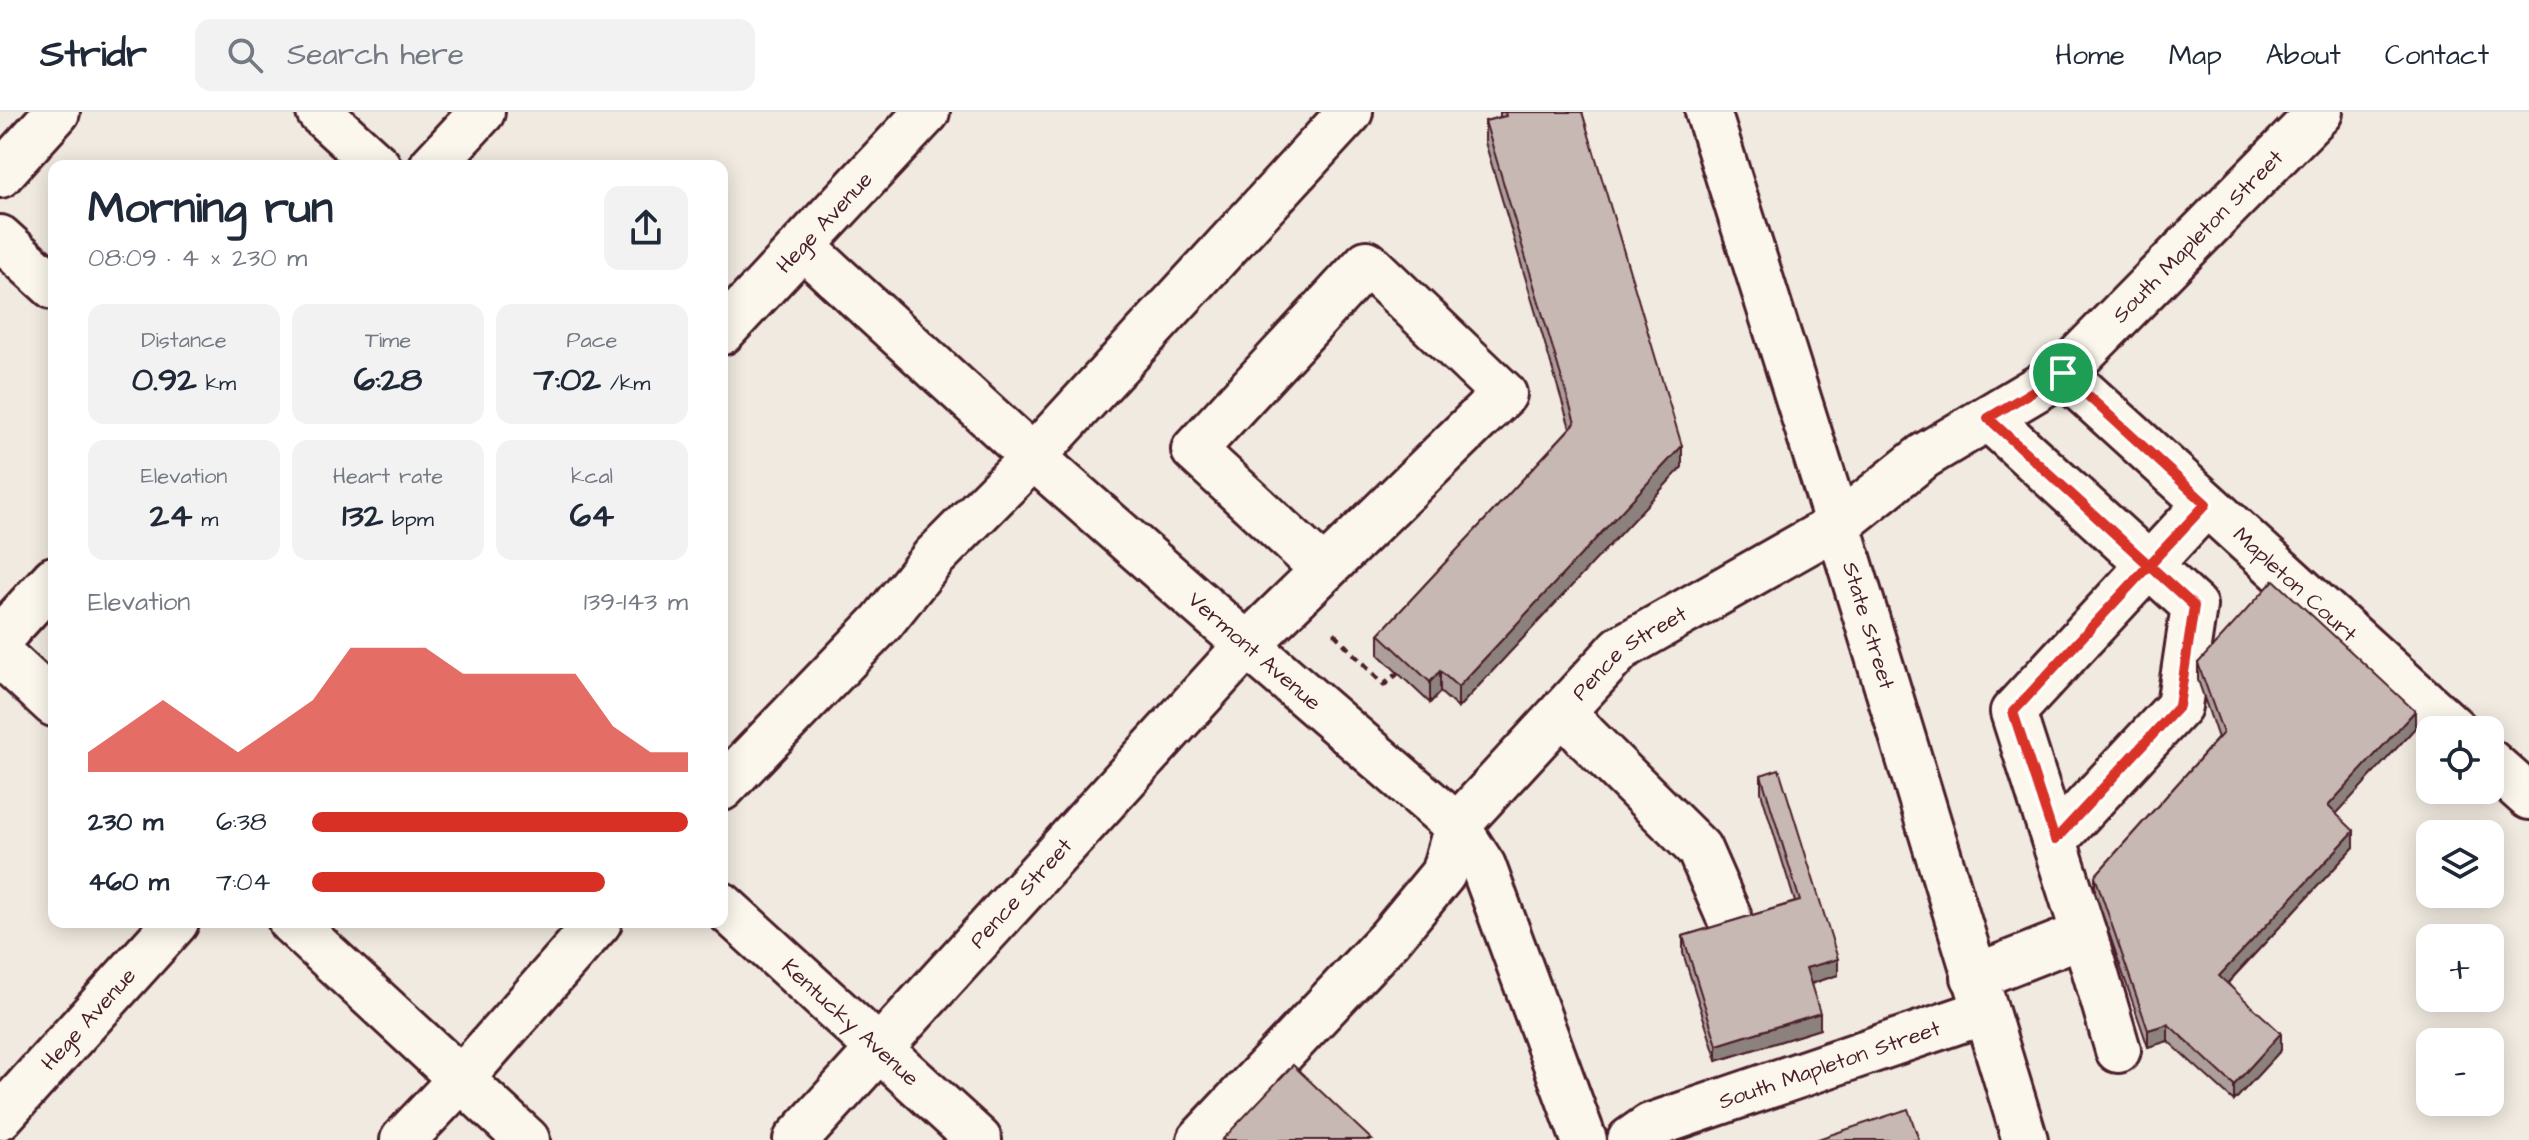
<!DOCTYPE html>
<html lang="en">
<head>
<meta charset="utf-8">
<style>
  :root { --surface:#fff; --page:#f2f2f3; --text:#1f2937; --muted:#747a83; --line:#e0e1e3; --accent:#d93025 }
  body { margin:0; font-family:"Architects Daughter",sans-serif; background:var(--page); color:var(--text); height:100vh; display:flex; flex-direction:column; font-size:30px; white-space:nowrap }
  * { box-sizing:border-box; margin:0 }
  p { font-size:26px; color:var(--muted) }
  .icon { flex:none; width:44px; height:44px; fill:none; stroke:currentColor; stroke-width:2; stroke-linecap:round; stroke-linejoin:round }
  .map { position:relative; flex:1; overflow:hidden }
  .side { position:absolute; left:48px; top:48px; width:680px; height:768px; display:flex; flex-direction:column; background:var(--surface); border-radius:16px; box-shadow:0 4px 20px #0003 }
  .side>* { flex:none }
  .buttons { position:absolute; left:2416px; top:604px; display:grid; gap:16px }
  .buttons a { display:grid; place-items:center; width:88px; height:88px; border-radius:16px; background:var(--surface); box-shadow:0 4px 20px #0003; font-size:40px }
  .pin { position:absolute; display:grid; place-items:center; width:68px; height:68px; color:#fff; margin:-34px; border:4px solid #fff; border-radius:50%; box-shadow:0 2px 8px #0007 }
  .round { display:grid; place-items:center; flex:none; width:84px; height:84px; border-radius:16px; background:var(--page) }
  .summary { display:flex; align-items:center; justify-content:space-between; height:136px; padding:0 40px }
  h1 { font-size:44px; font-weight:700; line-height:60px }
  .metrics { display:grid; grid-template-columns:repeat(3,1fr); gap:12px; height:136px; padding:8px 40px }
  .metrics div { display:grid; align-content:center; border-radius:16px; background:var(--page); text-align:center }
  .metrics b { font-size:34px; font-weight:700 }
  .metrics small { font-size:22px; font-weight:400 }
  .metrics p { font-size:22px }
  .chart { height:224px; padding:16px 40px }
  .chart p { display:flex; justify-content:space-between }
  .chart svg { width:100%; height:144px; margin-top:8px; fill:var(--accent); opacity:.7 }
  ul { padding:0 40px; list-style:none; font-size:26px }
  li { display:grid; grid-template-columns:128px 96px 1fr; align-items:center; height:60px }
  li i { height:20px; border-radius:10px; background:var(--accent) }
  header { display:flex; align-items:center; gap:48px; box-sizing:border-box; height:112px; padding:0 40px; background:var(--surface); border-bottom:2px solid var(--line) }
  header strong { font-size:38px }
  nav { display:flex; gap:44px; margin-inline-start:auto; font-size:28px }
  .search { width:560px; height:72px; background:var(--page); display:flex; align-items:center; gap:20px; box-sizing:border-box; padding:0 28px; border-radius:16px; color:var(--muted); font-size:30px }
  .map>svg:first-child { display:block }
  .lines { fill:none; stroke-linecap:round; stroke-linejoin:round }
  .minor-casing { stroke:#4a1f2b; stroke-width:50 }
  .highway-casing { stroke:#4a1f2b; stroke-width:50 }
  .path { stroke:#4a1f2b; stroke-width:5; stroke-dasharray:8 6; stroke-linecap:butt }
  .minor { stroke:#fbf7ec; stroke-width:44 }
  .highway { stroke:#fbf7ec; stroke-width:44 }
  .wall { fill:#ac9e9a; stroke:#4a1f2b; stroke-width:2 }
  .shaded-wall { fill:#8c817d; stroke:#4a1f2b; stroke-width:2 }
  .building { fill:#c8b8b3; stroke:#4a1f2b; stroke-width:2 }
  .route-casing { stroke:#fff; stroke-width:16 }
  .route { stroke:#d93025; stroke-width:10 }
  .labels { text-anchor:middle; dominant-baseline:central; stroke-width:6; stroke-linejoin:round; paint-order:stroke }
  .street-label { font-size:22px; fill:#4a1f2b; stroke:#fbf7ec }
</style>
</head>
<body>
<header>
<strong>Stridr</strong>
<div class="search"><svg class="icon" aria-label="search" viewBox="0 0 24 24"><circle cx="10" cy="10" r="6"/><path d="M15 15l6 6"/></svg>Search here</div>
<nav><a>Home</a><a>Map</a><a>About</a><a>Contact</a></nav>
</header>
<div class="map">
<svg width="2529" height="1028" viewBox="0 0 2529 1028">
  <rect width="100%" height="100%" fill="#f0eae0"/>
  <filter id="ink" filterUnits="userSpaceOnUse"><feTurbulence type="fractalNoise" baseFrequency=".0125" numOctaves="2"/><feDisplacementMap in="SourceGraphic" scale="16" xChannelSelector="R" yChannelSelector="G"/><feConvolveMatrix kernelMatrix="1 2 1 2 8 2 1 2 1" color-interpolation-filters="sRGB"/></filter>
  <g filter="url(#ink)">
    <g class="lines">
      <defs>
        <g id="minor">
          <path d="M 319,0 L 378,54"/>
          <path d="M 432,54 L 482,0"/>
          <path d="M 0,63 L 57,0"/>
          <path d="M 0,126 L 54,175"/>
          <path id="s1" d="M 803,135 L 1033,345 L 1247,533 L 1457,714 L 1483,754 L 1584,1028"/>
          <path id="s2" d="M 722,220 L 927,0"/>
          <path id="s3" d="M 2063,261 L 2455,618"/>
          <path d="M 1988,306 L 2194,494 L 2179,594 L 2055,728"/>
          <path d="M 0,526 L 54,467"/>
          <path d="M 0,542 L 54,592"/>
          <path d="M 1563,599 L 1586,625 L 1699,737 L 1728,803"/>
          <path d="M 2490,650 L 2529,685"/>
          <path d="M 722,676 L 882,510 L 934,445 L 1033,345 L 1350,0"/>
          <path id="s4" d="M 722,793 L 979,1028"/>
          <path d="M 291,810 L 527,1028"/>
          <path d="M 2084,822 L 2118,938"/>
          <path d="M 1974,865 L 2084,822 L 2013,600 L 2206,392"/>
          <path id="s5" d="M 0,1005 L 176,810"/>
          <path d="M 403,1028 L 461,967 L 599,810"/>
          <path id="s6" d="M 796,1028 L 1247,533 L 1504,282 L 1367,151 L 1194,338 L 1324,458"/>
          <path id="s7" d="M 1200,1028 L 1390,826 L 1443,762 L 1457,714 L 1621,536 L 1838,413 L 1924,344 L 2063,261 L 2320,0"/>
          <path id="s8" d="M 1630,1028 L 1650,1014 L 1984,900"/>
        </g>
        <g id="highway">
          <path id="s9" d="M 1708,0 L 1838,413 L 2025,1028"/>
        </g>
      </defs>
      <use href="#minor" class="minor-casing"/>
      <use href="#highway" class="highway-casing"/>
      <path class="path" d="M 1334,521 L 1384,573 L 1398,561"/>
      <use href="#minor" class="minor"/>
      <use href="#highway" class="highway"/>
    </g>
    <path class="wall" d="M 1500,0 L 1582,0 L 1682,355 L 1458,596 L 1440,580 L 1430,591 L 1379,543 L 1379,522 L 1570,316 L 1485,30 L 1485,9 L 1500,5 Z
      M 2198,551 L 2415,616 L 2336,702 L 2354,735 L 2228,871 L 2281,938 L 2234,989 L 2168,929 L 2148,935 L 2095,780 L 2095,764 L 2218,626 L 2198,568 Z
      M 1761,663 L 1838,863 L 1811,872 L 1820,917 L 1717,949 L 1683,841 L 1683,824 L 1795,790 L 1761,680 Z"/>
    <path class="shaded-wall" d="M 1682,334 L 1682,355 L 1458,596 L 1458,575 Z
      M 1440,559 L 1440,580 L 1430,591 L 1430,570 Z
      M 2415,599 L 2415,616 L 2328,711 L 2328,694 Z
      M 2354,719 L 2354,735 L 2219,880 L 2219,864 Z
      M 1838,847 L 1838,863 L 1806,873 L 1806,856 Z
      M 1820,901 L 1820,917 L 1717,949 L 1717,933 Z
      M 2168,912 L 2168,929 L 2148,935 L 2148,918 Z
      M 2281,921 L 2281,938 L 2234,989 L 2234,973 Z"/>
    <path class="building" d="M 1505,0 L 1582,0 L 1682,334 L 1458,575 L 1440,559 L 1430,570 L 1379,522 L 1575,311 L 1485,9 L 1506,4 Z
      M 2274,468 L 2415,599 L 2328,694 L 2354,719 L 2219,864 L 2281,921 L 2234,973 L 2168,912 L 2148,918 L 2095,764 L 2223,621 L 2198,551 Z
      M 1779,657 L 1838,847 L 1806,856 L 1820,901 L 1717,933 L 1683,824 L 1800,789 L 1761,663 Z
      M 1293,953 L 1372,1028 L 1222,1028 Z
      M 1908,997 L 1919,1028 L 1815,1028 Z"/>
  </g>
  <g class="lines" filter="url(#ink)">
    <defs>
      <path id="route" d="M 2063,261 L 1988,306 L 2149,453 L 2013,600 L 2055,728 L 2179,594 L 2194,494 L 2149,453 L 2206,392 L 2063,261"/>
    </defs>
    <use href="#route" class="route-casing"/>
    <use href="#route" class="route"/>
  </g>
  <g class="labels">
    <g class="street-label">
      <text stroke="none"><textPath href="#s2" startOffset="150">Hege Avenue</textPath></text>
      <text stroke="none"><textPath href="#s7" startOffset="1366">South Mapleton Street</textPath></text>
      <text stroke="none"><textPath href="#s3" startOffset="314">Mapleton Court</textPath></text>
      <text stroke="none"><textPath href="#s9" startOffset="538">State Street</textPath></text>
      <text stroke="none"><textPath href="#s1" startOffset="606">Vermont Avenue</textPath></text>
      <text stroke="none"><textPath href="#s7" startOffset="656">Pence Street</textPath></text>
      <text stroke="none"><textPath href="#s6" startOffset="334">Pence Street</textPath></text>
      <text stroke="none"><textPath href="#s5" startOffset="132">Hege Avenue</textPath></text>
      <text stroke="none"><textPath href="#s4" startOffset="174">Kentucky Avenue</textPath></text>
      <text stroke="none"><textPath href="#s8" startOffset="214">South Mapleton Street</textPath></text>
    </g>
  </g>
</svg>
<div class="buttons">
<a><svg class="icon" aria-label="locate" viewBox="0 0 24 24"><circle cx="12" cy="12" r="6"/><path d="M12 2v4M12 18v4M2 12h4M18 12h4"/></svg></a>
<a><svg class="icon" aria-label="layers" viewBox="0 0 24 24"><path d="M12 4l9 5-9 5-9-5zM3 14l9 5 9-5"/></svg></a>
<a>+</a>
<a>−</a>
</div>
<div class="pin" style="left:2063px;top:261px;background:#1e9e55"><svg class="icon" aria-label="arrive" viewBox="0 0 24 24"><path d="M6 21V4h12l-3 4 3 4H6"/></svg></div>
<section class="side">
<div class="summary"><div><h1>Morning run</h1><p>08:09 · 4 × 230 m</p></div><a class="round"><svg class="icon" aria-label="share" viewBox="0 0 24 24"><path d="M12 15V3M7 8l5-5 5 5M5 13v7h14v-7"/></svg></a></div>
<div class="metrics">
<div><p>Distance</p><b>0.92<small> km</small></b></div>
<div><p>Time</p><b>6:28</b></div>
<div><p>Pace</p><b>7:02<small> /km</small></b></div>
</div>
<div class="metrics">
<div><p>Elevation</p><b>24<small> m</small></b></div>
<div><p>Heart rate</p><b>132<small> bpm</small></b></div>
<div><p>kcal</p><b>64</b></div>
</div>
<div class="chart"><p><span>Elevation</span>139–143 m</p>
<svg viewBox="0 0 160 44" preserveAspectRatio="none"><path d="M0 44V38L10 30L20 22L30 30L40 38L50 30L60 22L70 6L80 6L90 6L100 14L110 14L120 14L130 14L140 30L150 38L160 38V44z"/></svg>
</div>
<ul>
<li><b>230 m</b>6:38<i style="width:100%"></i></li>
<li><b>460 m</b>7:04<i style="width:78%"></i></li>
</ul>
</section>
</div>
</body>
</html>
